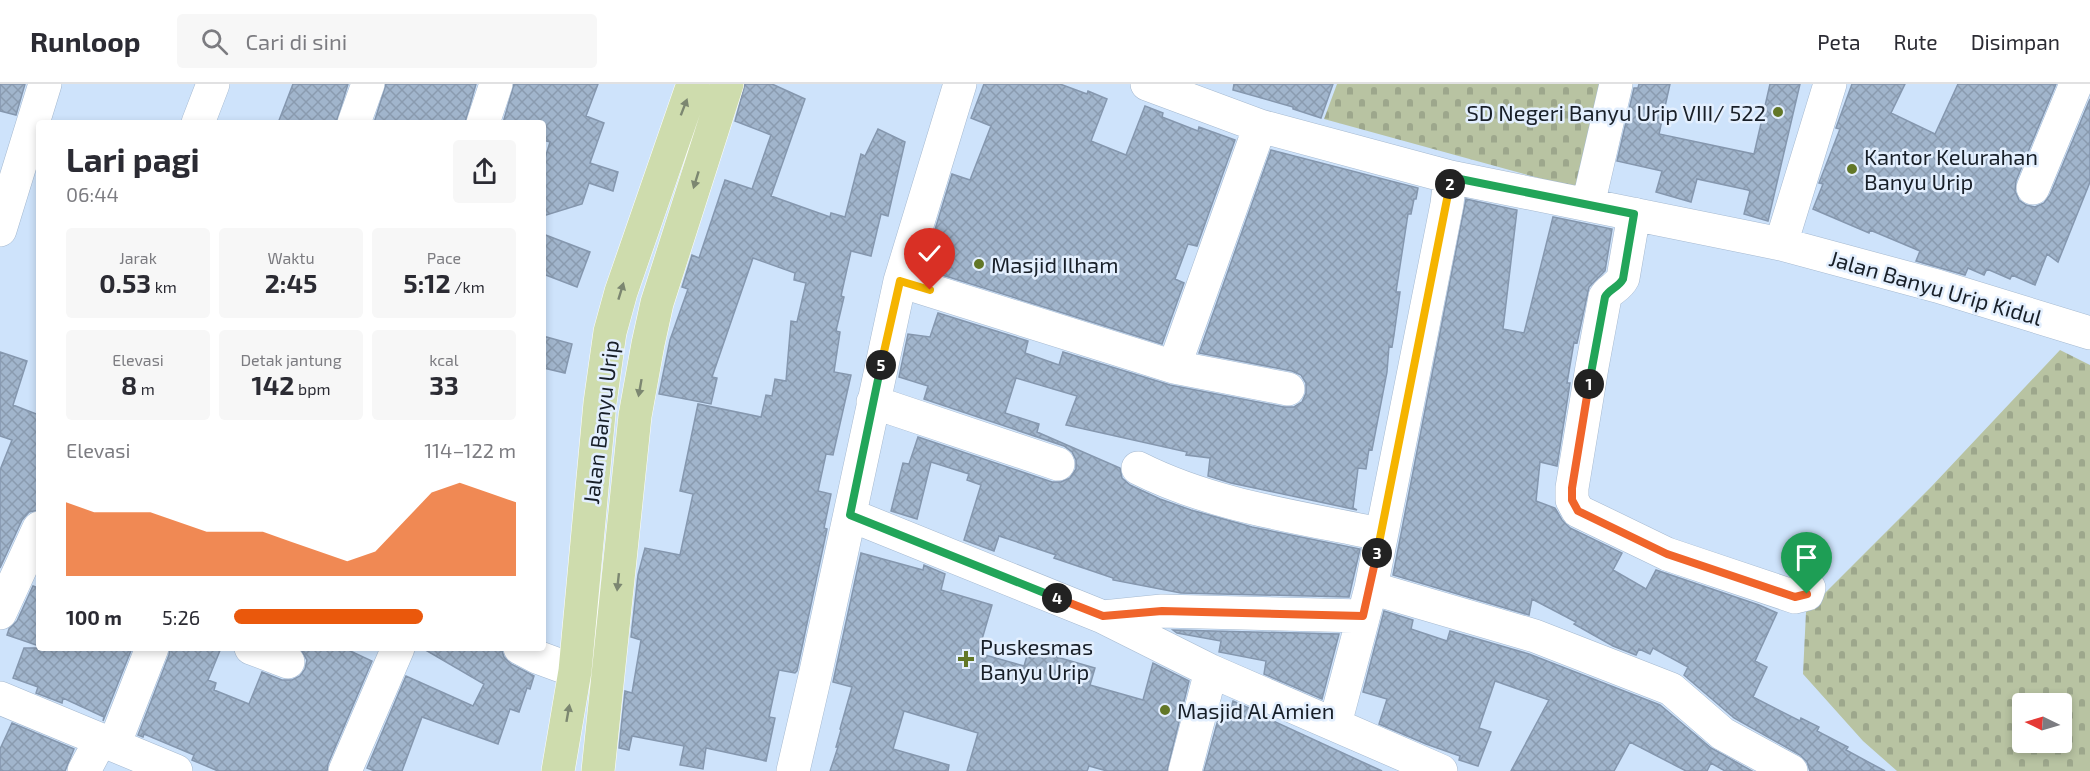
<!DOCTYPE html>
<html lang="id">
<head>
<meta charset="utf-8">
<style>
  :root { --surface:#fff; --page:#f7f7f7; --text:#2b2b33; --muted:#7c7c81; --line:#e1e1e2; --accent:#ea580c }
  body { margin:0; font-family:"Exo 2",sans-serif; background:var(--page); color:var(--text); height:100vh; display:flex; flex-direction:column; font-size:22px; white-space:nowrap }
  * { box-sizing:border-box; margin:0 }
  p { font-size:20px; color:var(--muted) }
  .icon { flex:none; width:33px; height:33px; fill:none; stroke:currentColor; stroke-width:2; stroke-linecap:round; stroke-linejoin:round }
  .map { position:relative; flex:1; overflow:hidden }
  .drawer { position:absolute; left:36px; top:36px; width:510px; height:531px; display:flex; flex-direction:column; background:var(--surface); border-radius:6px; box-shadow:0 3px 9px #0003 }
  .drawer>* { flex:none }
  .needle { width:39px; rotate:275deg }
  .fabs { position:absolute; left:2012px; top:609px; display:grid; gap:12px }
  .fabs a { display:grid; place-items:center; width:60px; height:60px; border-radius:6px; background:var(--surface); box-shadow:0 3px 9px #0003; font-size:30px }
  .pin { position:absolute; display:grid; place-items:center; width:51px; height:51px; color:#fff; margin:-62px -26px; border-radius:50% 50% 50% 0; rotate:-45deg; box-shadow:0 0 6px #0007 }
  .pin .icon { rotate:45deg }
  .km { position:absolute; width:30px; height:30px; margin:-15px; border-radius:50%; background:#222; color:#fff; font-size:16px; line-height:30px; text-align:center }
  .round { display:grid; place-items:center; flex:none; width:63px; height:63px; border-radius:6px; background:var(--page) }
  .overview { display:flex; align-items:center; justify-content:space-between; height:102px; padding:0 30px }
  h1 { font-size:33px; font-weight:700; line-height:45px }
  .stats { display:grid; grid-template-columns:repeat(3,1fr); gap:9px; height:102px; padding:6px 30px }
  .stats div { display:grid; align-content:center; border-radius:6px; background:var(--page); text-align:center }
  .stats b { font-size:26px; font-weight:700 }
  .stats small { font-size:16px; font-weight:400 }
  .stats p { font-size:16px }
  .chart { height:168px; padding:12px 30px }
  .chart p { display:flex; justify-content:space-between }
  .chart svg { width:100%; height:108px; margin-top:6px; fill:var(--accent); opacity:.7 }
  ul { padding:0 30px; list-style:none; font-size:20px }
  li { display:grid; grid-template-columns:96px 72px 1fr; align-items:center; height:45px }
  li i { height:15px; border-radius:8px; background:var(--accent) }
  header { display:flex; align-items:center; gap:36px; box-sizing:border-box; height:84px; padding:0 30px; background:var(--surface); border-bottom:2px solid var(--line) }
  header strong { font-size:28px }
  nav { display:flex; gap:33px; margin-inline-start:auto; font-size:21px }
  .search { width:420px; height:54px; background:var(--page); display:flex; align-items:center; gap:15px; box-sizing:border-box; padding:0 21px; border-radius:6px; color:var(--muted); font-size:22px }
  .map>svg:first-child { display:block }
  .cemetery { fill:url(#cemetery-stones); fill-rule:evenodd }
  .building { fill:url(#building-cross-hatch); stroke:#8597ae; stroke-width:1.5 }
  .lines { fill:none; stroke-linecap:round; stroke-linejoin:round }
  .minor-casing { stroke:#a5b9d0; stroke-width:34 }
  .major-casing { stroke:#fff; stroke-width:34 }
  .minor { stroke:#fff; stroke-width:33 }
  .major { stroke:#cedcad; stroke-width:33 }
  .oneway { fill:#7c8771 }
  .split-1-casing { stroke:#fff; stroke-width:12 }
  .split-2-casing { stroke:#fff; stroke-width:12 }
  .split-3-casing { stroke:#fff; stroke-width:12 }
  .split-4-casing { stroke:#fff; stroke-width:12 }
  .split-5-casing { stroke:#fff; stroke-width:12 }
  .split-6-casing { stroke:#fff; stroke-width:12 }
  .split-1 { stroke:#f0652b; stroke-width:8 }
  .split-2 { stroke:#22a559; stroke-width:8 }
  .split-3 { stroke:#f5b400; stroke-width:8 }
  .split-4 { stroke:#f0652b; stroke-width:8 }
  .split-5 { stroke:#22a559; stroke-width:8 }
  .split-6 { stroke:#f5b400; stroke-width:8 }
  .poi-dot { fill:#627727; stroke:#e3effe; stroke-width:2 }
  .labels { text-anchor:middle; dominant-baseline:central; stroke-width:5; stroke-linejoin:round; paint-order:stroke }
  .poi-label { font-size:22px; fill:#181f28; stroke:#e3effe; text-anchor:start }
  .street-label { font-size:22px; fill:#181f28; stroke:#e3effe }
</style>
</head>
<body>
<header>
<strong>Runloop</strong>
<div class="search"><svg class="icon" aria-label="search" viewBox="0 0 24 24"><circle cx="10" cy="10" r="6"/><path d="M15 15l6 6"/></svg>Cari di sini</div>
<nav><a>Peta</a><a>Rute</a><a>Disimpan</a></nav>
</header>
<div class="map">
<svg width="2090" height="687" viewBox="0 0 2090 687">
  <defs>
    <pattern id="cemetery-stones" width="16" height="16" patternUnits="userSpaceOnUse" patternTransform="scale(1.5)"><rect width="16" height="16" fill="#b8c3a2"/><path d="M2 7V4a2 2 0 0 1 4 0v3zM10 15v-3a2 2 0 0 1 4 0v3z" fill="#9da78c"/></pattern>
    <pattern id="building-cross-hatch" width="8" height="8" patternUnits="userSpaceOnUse" patternTransform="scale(1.5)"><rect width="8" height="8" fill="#a1b5cc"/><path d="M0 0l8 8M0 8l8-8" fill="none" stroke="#8a9baf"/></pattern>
  </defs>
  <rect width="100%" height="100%" fill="#cee3fb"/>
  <path class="cemetery" d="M 1337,0 L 1607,0 L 1582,106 L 1324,35 Z
    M 2060,266 L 2090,281 L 2090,687 L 1897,687 L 1863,657 L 1803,590 L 1806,528 L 1931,403 ZM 2022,620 L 2061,620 L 2061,658 L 2022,658 Z"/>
  <path class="building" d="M 0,0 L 25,0 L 16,31 L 0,27 Z
    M 293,0 L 348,0 L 336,39 L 278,39 Z
    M 386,0 L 476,0 L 465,39 L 374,39 Z
    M 514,0 L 598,0 L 586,32 L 604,39 L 590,79 L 618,88 L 613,107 L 589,99 L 582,120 L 543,132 L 543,81 L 550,58 L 543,56 L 543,39 L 503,39 Z
    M 745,0 L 772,0 L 805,15 L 771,112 L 830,133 L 831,129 L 845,133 L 861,70 L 865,72 L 878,45 L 905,58 L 888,132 L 881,130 L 871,172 L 851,167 L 841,212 L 844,213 L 836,247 L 840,248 L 834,288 L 851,291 L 833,371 L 826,370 L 818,407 L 831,410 L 824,444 L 827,445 L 797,587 L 795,589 L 779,586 L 769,633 L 775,634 L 766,677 L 706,664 L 703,685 L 680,681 L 684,662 L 632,652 L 629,666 L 619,664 L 625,607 L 632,609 L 641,556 L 631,553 L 638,491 L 645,464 L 680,471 L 693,410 L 680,407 L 698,320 L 761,333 L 766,311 L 772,312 L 775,295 L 786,297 L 791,237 L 797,238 L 806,199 L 794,196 L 795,189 L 753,174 L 712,293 L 717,294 L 711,320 L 659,310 L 670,256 L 688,205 L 682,203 L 692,171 L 699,174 L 725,96 L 752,105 L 771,51 L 735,37 Z
    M 984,0 L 1060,0 L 1087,10 L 1088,7 L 1107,15 L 1091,57 L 1126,71 L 1145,22 L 1163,29 L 1162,33 L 1198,47 L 1199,43 L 1235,56 L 1197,162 L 1188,160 L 1175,195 L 1184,199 L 1162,260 L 923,185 L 952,90 L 970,96 L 991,42 L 971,34 Z
    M 1234,0 L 1333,0 L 1321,34 L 1293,25 L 1293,23 L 1233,6 Z
    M 1639,0 L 1670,0 L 1659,50 L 1754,70 L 1770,0 L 1800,0 L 1768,137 L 1744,130 L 1750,107 L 1748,106 L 1697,95 L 1691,118 L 1656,108 L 1662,87 L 1617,77 L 1634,4 L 1638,4 Z
    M 1852,0 L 1905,0 L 1891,29 L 1935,50 L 1958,0 L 2056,0 L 2016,97 L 2015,107 L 2019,116 L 2026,121 L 2035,123 L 2044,119 L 2050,111 L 2090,15 L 2090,98 L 2058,178 L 2047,170 L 2035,201 L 2012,191 L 2010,195 L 1987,185 L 1984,191 L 1968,184 L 1965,191 L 1916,177 L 1920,167 L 1870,146 L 1869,149 L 1813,125 L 1823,100 L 1819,99 L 1840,45 L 1836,44 Z
    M 1271,66 L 1418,104 L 1416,115 L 1414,115 L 1411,130 L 1408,130 L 1396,208 L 1400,208 L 1394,251 L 1392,263 L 1389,262 L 1387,288 L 1372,366 L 1369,365 L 1366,385 L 1358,384 L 1353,424 L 1357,426 L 1231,399 L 1208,392 L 1210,374 L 1186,371 L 1187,368 L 1066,341 L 1077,312 L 1016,294 L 1005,329 L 1039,340 L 1037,348 L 1120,384 L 1122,394 L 1130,401 L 1160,415 L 1191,426 L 1252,443 L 1360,465 L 1349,513 L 1181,509 L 1113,496 L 1113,494 L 1054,474 L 1056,471 L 999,452 L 994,467 L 964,456 L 981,401 L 967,396 L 969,390 L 931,378 L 917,435 L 891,427 L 903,379 L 909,380 L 918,353 L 1052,398 L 1061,398 L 1070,394 L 1076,385 L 1076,376 L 1072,368 L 1064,362 L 924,315 L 928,302 L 899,293 L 908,250 L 930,253 L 938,229 L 1028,257 L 1025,269 L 1059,281 L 1063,268 L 1170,301 L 1284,323 L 1294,323 L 1302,318 L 1306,309 L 1306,299 L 1301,291 L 1292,287 L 1199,269 Z
    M 1466,115 L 1517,126 L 1503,245 L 1524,249 L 1553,133 L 1612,145 L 1605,187 L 1589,203 L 1577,259 L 1574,258 L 1567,299 L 1570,299 L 1557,382 L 1540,378 L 1536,417 L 1555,424 L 1562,436 L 1570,444 L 1622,469 L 1613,486 L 1646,505 L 1656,486 L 1759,521 L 1777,529 L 1755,577 L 1767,583 L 1753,613 L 1800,637 L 1801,634 L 1819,643 L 1817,647 L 1848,663 L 1846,666 L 1885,687 L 1810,687 L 1807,678 L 1800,671 L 1734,634 L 1684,591 L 1688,583 L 1653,564 L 1650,570 L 1639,565 L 1636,571 L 1613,562 L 1574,540 L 1576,538 L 1532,515 L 1529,531 L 1393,491 Z
    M 543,150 L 590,168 L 577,203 L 543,190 Z
    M 543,252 L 572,260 L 565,289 L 543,284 Z
    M 0,268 L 27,277 L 13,321 L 39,331 L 39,426 L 29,428 L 22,436 L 0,484 L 0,386 L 12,356 L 0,352 Z
    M 861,469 L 923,486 L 924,481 L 945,490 L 941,506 L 992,521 L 978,569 L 1024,582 L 1029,565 L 1095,584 L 1090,601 L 1143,616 L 1153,579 L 1189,597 L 1167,687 L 1107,687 L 1089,682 L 1087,687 L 967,687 L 978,649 L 904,627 L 893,665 L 949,681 L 948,687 L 830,687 L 838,663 L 836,663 L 841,646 L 840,645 L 852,603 L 833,598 Z
    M 33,502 L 39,504 L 39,562 L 7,551 L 9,545 L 17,537 Z
    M 1384,527 L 1413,536 L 1411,545 L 1447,557 L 1450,547 L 1529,570 L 1660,621 L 1711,664 L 1752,687 L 1725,687 L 1711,679 L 1707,687 L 1686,687 L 1630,658 L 1614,687 L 1511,687 L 1549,616 L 1495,597 L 1479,644 L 1491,648 L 1478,682 L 1459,676 L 1460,672 L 1426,660 L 1379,640 L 1387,615 L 1363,608 Z
    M 1173,546 L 1339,550 L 1322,615 L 1264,590 L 1266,577 L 1219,568 L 1221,557 L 1177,549 Z
    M 24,564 L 132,564 L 103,637 L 104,633 L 63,614 L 62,619 L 36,609 L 38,603 L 13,594 Z
    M 170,564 L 221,564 L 208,596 L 216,599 L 214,606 L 249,620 L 262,588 L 282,596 L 292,596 L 300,592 L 305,585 L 307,576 L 300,564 L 344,564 L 372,577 L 328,680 L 327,687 L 218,687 L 192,676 L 194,671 L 144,650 L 143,653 L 138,651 L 169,571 Z
    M 422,564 L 501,564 L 504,573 L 511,580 L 534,592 L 530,605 L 527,604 L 519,628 L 510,625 L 498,660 L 422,633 L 402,687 L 375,687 L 367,684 L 406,592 L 473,622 L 484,600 Z
    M 1233,617 L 1272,634 L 1271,636 L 1382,687 L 1204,687 L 1222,621 L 1231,624 Z
    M 12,639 L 74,665 L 65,687 L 0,687 L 0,665 Z"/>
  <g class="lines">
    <defs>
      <path id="minor" d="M 1147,0 L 1260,42 L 1450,93 L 1781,160 L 1937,202 L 2090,249
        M 198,39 L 213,0
        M 354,39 L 368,0
        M 483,39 L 496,0
        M 2033,104 L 2076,0
        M 1588,121 L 1616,0
        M 1634,130 L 1623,194 C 1618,204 1609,205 1605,213 L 1592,283 L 1572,404 L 1572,416 L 1578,427 L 1667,470 L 1795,513 L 1807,510 L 1809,504
        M 0,146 L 45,0
        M 1781,160 L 1830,0
        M 900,197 L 1174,283 L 1288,305
        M 1174,283 L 1260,42
        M 873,318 L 1058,380
        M 1138,384 C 1213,422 1299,433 1380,450
        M 850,431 L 1103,533 L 1211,587 L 1441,687
        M 1371,504 L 1535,552 L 1671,605 L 1723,650 L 1791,687
        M 0,529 L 39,444
        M 1103,533 L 1162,527 L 1363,532
        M 251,564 L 288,578
        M 520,564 L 537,573 L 575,587
        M 0,614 L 176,687
        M 1335,640 L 1371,504 L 1447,120 L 1450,93
        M 114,661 L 152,564
        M 84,687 L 100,657
        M 345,687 L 398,564
        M 793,687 L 815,592 L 900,197 L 960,0
        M 1185,687 L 1211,587"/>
      <path id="major" d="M 558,687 L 575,587 L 600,319 L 610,248 L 621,208 L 693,0
        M 598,687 L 635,332 L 648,260 L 657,219 L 727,0"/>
    </defs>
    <use href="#minor" class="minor-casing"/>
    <use href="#major" class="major-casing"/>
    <use href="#minor" class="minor"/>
    <use href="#major" class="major"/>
  </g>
  <defs><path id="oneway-solid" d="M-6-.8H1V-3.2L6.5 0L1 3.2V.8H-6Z" transform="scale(1.5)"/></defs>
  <g class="oneway">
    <use href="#oneway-solid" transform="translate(684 23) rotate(-69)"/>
    <use href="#oneway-solid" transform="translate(696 96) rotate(107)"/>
    <use href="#oneway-solid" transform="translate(621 207) rotate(-73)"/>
    <use href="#oneway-solid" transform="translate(640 304) rotate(100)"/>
    <use href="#oneway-solid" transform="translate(618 498) rotate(96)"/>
    <use href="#oneway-solid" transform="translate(568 629) rotate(-80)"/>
  </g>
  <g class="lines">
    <defs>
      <path id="split-1" d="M 1589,300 L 1572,404 L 1572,416 L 1578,427 L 1667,470 L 1795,513 L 1807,510"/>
      <path id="split-2" d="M 1450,100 L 1450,93 L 1634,130 L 1623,195 C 1618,204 1609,205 1605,213 L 1589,300"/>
      <path id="split-3" d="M 1377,469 L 1450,100"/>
      <path id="split-4" d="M 1057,514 L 1103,532 L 1162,527 L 1363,532 L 1377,469"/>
      <path id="split-5" d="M 881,281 L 850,431 L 1057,514"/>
      <path id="split-6" d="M 881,281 L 900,197 L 930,206"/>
    </defs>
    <use href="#split-1" class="split-1-casing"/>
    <use href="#split-2" class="split-2-casing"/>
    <use href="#split-3" class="split-3-casing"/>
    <use href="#split-4" class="split-4-casing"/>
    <use href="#split-5" class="split-5-casing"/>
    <use href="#split-6" class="split-6-casing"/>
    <use href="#split-1" class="split-1"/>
    <use href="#split-2" class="split-2"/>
    <use href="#split-3" class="split-3"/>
    <use href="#split-4" class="split-4"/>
    <use href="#split-5" class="split-5"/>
    <use href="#split-6" class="split-6"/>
  </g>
  <g class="poi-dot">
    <circle cx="1778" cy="28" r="6"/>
    <circle cx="1852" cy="85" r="6"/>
    <circle cx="979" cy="180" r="6"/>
    <path d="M963 566h6v6h6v6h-6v6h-6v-6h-6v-6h6z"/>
    <circle cx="1165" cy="626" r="6"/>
  </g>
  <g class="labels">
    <g class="poi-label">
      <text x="1766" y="28" text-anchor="end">SD Negeri Banyu Urip VIII/ 522</text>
      <text x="1864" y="72">Kantor Kelurahan<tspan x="1864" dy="25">Banyu Urip</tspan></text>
      <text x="991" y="180">Masjid Ilham</text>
      <text x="980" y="562">Puskesmas<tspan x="980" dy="25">Banyu Urip</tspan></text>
      <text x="1177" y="626">Masjid Al Amien</text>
    </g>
    <g class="street-label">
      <text transform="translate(1936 203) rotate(16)">Jalan Banyu Urip Kidul</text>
      <text transform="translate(600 338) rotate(-83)">Jalan Banyu Urip</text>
    </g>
  </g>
</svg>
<div class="fabs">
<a><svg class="needle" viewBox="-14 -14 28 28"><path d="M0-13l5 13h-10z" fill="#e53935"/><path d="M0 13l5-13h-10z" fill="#7c7c81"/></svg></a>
</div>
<div class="pin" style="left:1807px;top:510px;background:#1e9e55"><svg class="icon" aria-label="arrive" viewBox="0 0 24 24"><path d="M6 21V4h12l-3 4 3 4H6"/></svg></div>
<div class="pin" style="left:930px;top:206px;background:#d93025"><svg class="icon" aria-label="check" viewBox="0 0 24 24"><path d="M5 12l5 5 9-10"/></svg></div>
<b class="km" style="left:1589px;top:300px">1</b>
<b class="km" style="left:1450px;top:100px">2</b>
<b class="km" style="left:1377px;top:469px">3</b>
<b class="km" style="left:1057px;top:514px">4</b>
<b class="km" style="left:881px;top:281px">5</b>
<section class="drawer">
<div class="overview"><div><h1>Lari pagi</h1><p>06:44</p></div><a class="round"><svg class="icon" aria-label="share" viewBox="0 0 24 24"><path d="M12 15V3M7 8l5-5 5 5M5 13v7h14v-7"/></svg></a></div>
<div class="stats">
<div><p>Jarak</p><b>0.53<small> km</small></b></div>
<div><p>Waktu</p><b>2:45</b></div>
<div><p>Pace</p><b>5:12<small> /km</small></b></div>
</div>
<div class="stats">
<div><p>Elevasi</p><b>8<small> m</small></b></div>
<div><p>Detak jantung</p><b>142<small> bpm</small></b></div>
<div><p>kcal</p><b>33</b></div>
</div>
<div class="chart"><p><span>Elevasi</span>114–122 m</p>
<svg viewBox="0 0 160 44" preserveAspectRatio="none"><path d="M0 44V14L10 18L20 18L30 18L40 22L50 26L60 26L70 26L80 30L90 34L100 38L110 34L120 22L130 10L140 6L150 10L160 14V44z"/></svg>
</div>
<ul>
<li><b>100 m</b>5:26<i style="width:67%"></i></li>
</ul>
</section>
</div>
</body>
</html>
